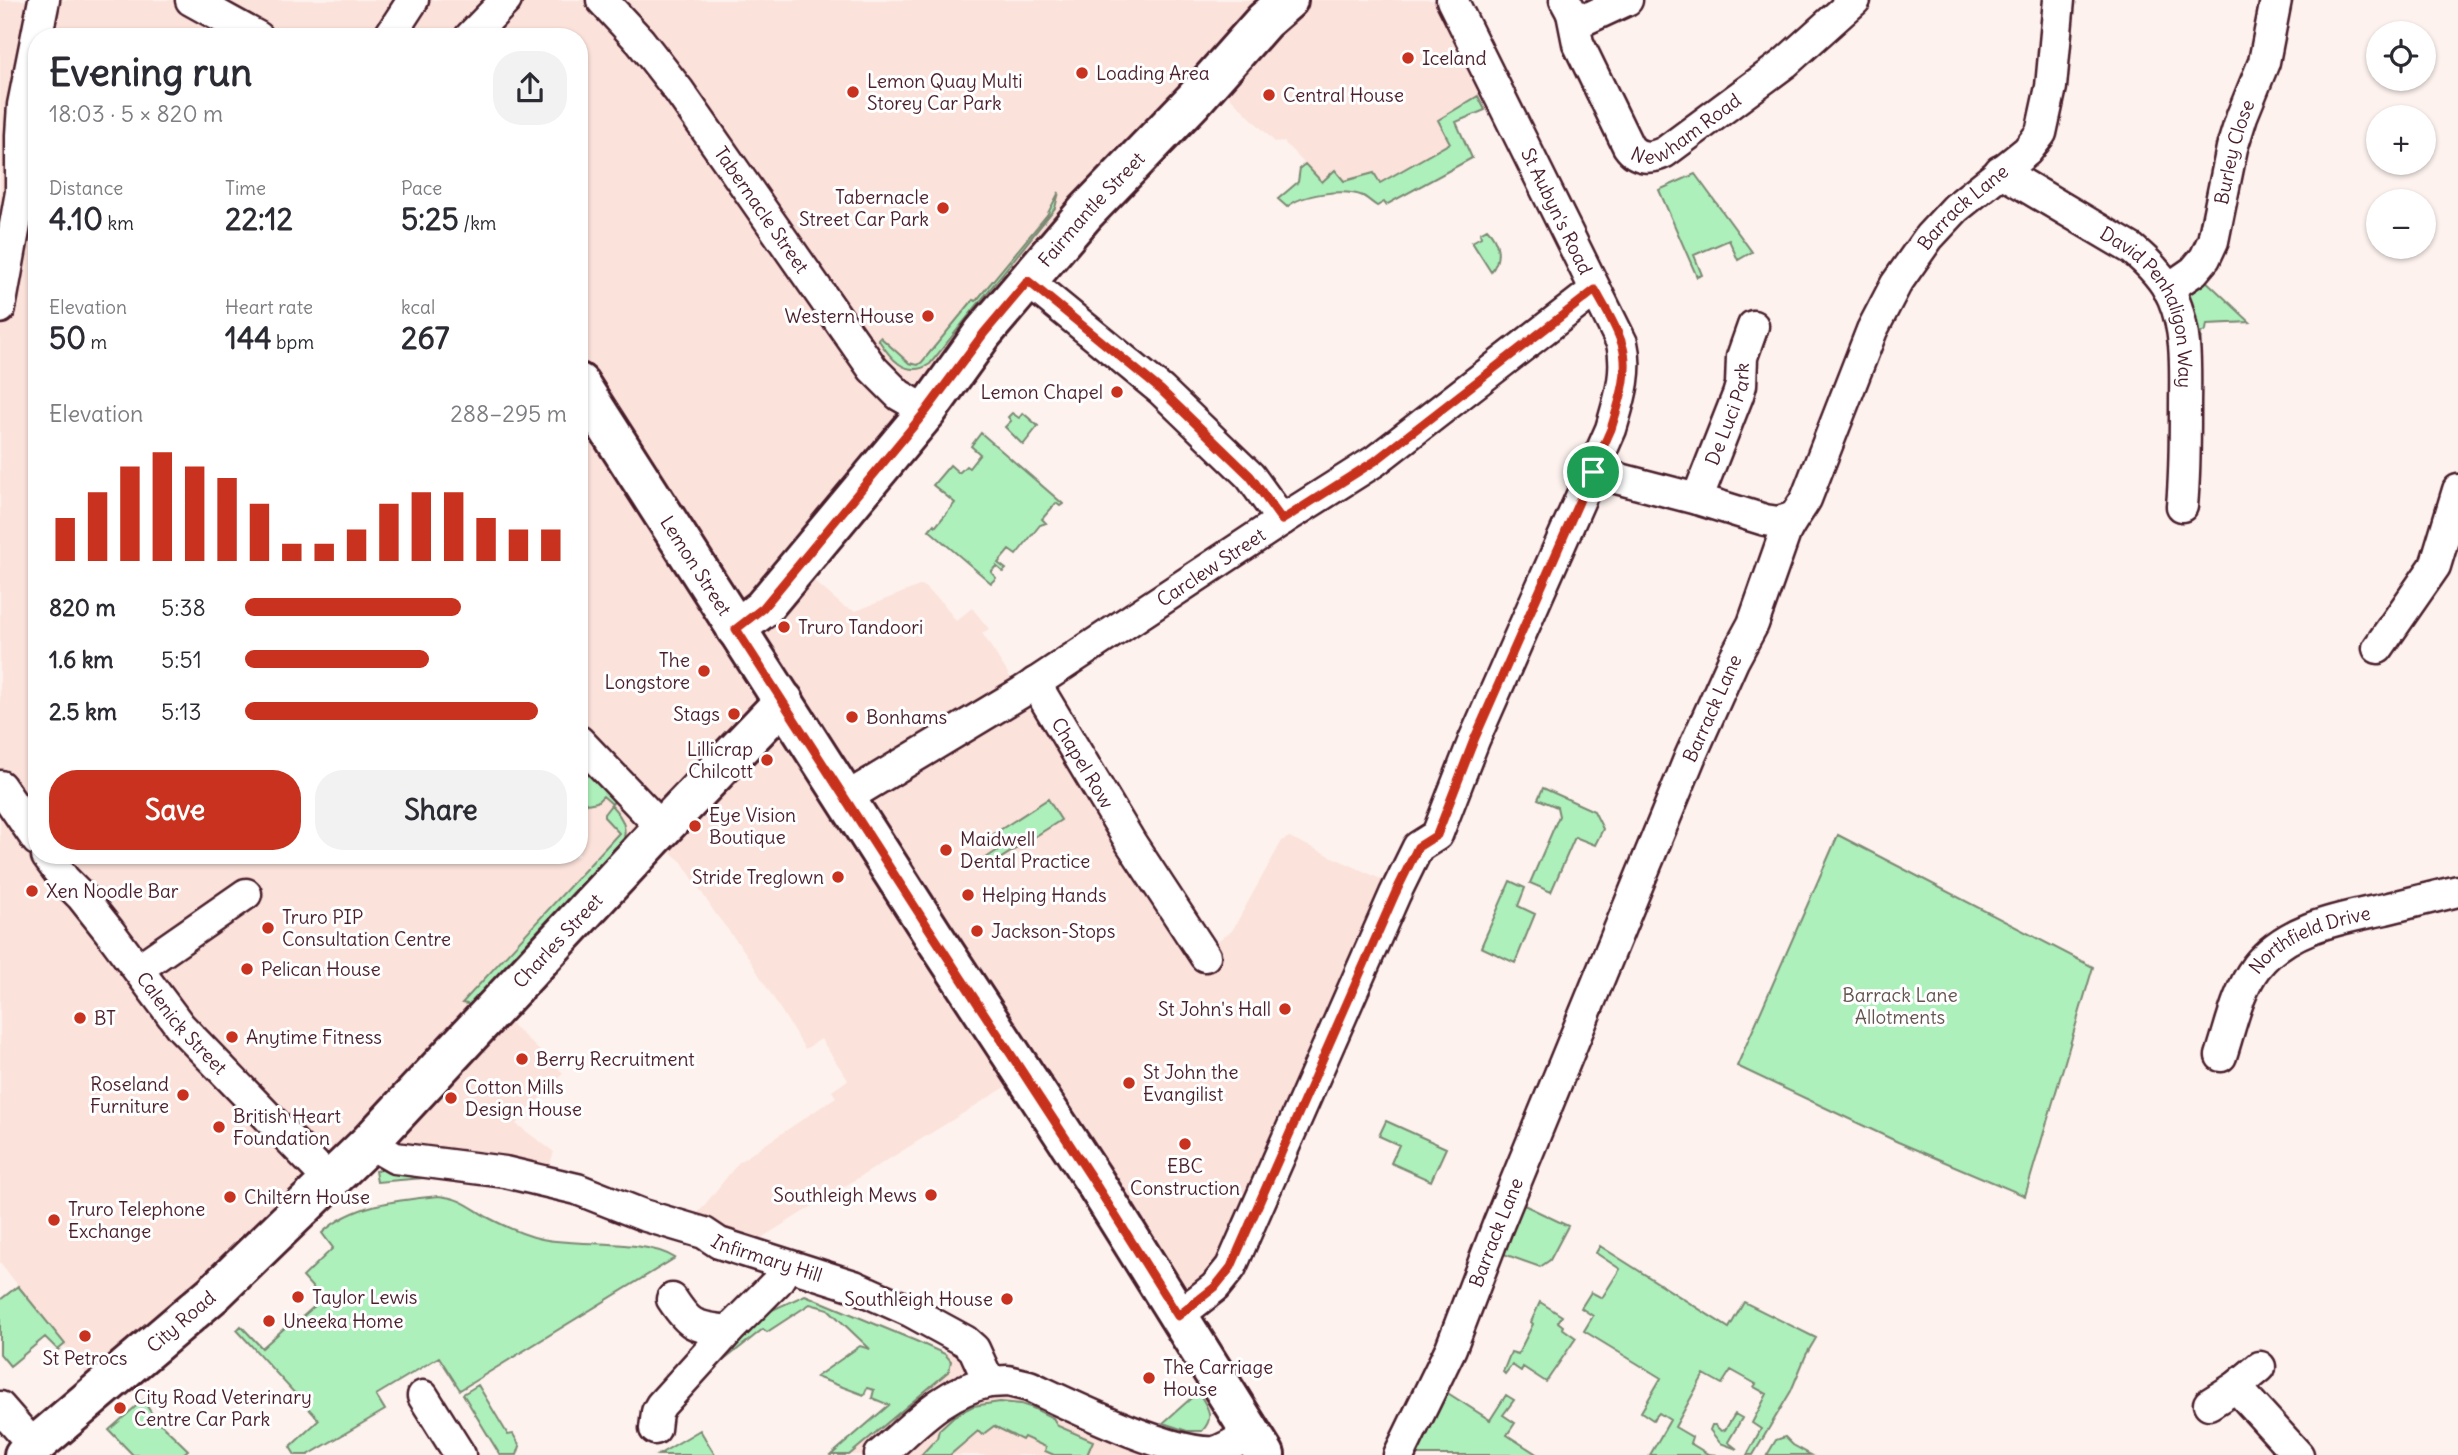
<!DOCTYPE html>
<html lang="en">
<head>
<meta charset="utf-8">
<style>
  :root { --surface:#fff; --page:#f2f2f3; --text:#2b2b33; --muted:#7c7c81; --accent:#c8321e }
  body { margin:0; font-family:Delius,sans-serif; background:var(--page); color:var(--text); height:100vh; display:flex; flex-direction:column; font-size:26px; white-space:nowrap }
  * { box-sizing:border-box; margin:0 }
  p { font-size:23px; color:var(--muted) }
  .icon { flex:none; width:38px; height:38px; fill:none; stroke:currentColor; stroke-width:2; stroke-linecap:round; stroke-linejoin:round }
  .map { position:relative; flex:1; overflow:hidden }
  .details { position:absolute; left:28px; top:28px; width:560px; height:836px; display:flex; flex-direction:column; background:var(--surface); border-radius:28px; box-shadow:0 2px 5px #0004 }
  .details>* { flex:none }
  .fabs { position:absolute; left:2366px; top:21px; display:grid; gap:14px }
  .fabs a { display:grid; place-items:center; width:70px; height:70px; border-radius:50%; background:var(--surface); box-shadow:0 2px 5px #0004; font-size:35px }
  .pin { position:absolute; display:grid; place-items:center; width:60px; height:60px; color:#fff; margin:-30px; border:4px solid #fff; border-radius:50%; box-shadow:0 2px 7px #0007 }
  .round { display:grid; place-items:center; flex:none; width:74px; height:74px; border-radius:28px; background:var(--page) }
  .summary { display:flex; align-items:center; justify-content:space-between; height:119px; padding:0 21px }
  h1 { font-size:38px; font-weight:700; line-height:52px }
  .stats { display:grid; grid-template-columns:repeat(3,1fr); gap:10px; height:119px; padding:7px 21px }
  .stats div { display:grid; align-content:center }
  .stats b { font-size:30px; font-weight:700 }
  .stats small { font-size:19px; font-weight:400 }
  .stats p { font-size:19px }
  .chart { height:196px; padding:14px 21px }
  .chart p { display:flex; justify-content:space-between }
  .chart svg { width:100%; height:126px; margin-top:7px; stroke:var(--accent); stroke-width:6 }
  .primary-button { display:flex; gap:14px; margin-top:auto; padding:14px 21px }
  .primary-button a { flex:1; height:80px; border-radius:28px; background:var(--accent); color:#fff; font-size:28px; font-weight:700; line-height:80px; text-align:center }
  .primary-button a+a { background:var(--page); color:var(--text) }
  ul { padding:0 21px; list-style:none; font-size:23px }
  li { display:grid; grid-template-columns:112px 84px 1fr; align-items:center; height:52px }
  li i { height:18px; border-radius:9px; background:var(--accent) }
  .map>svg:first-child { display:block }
  .built { fill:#fbe2da; fill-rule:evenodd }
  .green { fill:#adf0bb; stroke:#7c8873; stroke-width:2 }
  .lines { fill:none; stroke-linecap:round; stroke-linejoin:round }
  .street-casing { stroke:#4a1f2b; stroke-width:35 }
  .secondary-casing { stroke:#4a1f2b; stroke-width:44 }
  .street { stroke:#fff; stroke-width:30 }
  .secondary { stroke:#fff; stroke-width:38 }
  .route-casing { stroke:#fff; stroke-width:14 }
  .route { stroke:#c8321e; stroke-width:9 }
  .poi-dot { fill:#c8321e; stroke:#fff; stroke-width:2.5 }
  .labels { text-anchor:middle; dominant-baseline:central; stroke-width:6; stroke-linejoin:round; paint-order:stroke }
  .poi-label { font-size:19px; fill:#4a1f2b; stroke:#fff; text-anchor:start }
  .street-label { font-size:19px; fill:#4a1f2b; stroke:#fff }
  .park-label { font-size:19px; fill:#63534f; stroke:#fff }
</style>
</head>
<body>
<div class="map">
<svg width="2458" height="1455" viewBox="0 0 2458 1455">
  <rect width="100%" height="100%" fill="#fdf2ee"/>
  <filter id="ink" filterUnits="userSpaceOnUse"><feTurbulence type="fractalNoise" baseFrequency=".0143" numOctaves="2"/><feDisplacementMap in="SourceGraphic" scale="14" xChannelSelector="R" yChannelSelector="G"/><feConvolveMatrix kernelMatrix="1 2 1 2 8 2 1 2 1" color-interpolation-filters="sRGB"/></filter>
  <g filter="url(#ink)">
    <path class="built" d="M 0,0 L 1452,0 L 1497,88 L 1474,98 L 1438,120 L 1451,143 L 1379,184 L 1344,181 L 1322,182 L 1284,142 L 1275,142 L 1213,80 L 797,566 L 844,607 L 856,611 L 922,585 L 943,603 L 956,621 L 972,608 L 989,629 L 982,633 L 1014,683 L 1030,674 L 1207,948 L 1232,931 L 1282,841 L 1289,837 L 1398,887 L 1235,1259 L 1194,1305 L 1025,1075 L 740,1251 L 687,1227 L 739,1162 L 836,1097 L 832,1091 L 848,1080 L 821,1039 L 805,1049 L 745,952 L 715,913 L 682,862 L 663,846 L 505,1018 L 563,1073 L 516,1124 L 554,1152 L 544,1180 L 386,1154 L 94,1384 L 0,1262 ZM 37,37 L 579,37 L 579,856 L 37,856 Z
      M 965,1341 L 989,1381 L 1155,1455 L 831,1455 L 945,1354 Z"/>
    <path class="green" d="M 1478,96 L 1485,110 L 1456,122 L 1472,158 L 1386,205 L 1384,202 L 1377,206 C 1372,203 1367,198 1363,196 C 1344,188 1302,194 1287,207 L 1278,199 L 1298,182 L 1300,168 L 1305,164 L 1322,182 L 1335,170 L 1344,181 L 1374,173 L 1380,183 L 1450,143 L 1438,120 Z
      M 1695,174 L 1752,252 L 1738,260 L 1729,240 L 1694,255 L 1702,275 L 1697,277 L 1659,190 Z
      M 1059,192 L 1055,208 L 930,364 C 906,379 890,358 878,339 L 880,337 L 909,363 L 918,365 L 922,362 L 973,300 L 976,301 L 1047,215 Z
      M 1487,229 C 1499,241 1502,258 1491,272 L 1472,242 L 1481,237 L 1480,233 Z
      M 2202,277 L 2250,322 L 2207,324 L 2206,330 L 2201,333 L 2200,354 L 2195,354 L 2186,296 Z
      M 1012,413 L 1019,418 L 1023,413 L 1038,426 L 1023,445 L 1005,427 L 1011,421 L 1008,417 Z
      M 981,433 L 1063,504 L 1060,506 L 1056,503 L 1042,519 L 1046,523 L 1040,525 L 1016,555 L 1009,550 L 998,563 L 1006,569 L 1003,572 L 996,566 L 991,572 L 996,578 L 991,583 L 929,530 L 934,524 L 936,526 L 955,503 L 933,485 L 950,465 L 959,473 L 966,466 L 969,468 L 980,454 L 971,446 Z
      M 582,769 L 615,800 L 612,804 L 603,796 L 597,802 L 587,804 L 579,796 L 579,771 Z
      M 1543,788 L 1594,811 L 1603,829 L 1595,845 L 1575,837 L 1551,892 L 1530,883 L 1559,816 L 1557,807 L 1538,799 Z
      M 1048,799 L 1061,820 L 984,869 L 980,862 L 998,850 L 989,837 Z
      M 611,805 C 624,819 628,829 622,847 L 472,1005 L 462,1003 L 619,833 L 604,817 L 604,814 Z
      M 1838,835 L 2093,967 L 2025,1196 L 1898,1142 L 1737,1066 Z
      M 1510,881 L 1525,888 L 1518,906 L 1535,914 L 1515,963 L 1481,947 Z
      M 1386,1121 L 1446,1148 L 1431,1181 L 1391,1163 L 1399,1145 L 1379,1136 Z
      M 384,1169 L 423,1173 L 423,1178 L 377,1182 L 375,1171 Z
      M 1527,1176 L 1534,1178 L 1524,1205 L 1568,1226 L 1550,1260 L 1540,1267 L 1501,1253 Z
      M 438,1196 C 461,1198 468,1206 487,1217 C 504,1226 523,1235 542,1239 C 580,1247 643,1238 675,1258 L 460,1390 L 439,1357 L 376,1395 L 385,1410 L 308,1455 L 295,1455 L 290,1447 L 319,1420 L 237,1330 L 241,1326 L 262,1348 L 297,1317 L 300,1319 L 317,1304 L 316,1303 L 321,1297 L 303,1277 L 333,1248 L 322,1233 C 353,1204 397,1200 438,1196 Z
      M 1600,1246 L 1729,1328 L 1744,1302 L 1816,1338 L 1806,1355 L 1791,1391 L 1753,1455 L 1747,1455 L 1761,1429 L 1752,1423 L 1767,1394 L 1754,1387 L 1756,1384 L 1731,1370 L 1722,1384 L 1704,1374 L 1675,1427 L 1692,1437 L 1690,1443 L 1708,1454 L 1717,1455 L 1650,1455 L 1670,1420 L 1659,1413 L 1653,1420 L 1641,1412 L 1661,1378 L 1584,1331 L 1593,1316 L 1581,1308 L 1591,1292 L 1602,1298 L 1620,1269 L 1596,1253 Z
      M 18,1286 L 65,1344 L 58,1350 L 45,1337 L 10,1366 L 0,1354 L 0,1300 Z
      M 805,1295 L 916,1341 L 945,1354 L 951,1361 L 949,1371 L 849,1455 L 831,1455 L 889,1405 L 872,1398 L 874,1390 L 867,1388 L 864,1395 L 816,1377 L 860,1346 L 870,1349 L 828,1309 L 810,1304 L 767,1332 L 763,1329 L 713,1369 L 746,1334 L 772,1310 Z
      M 1540,1302 L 1562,1316 L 1558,1322 L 1563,1326 L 1562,1328 L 1576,1338 L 1546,1382 L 1523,1367 L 1521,1371 L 1512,1365 L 1505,1374 L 1503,1372 L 1511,1352 L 1518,1354 L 1533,1324 L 1531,1322 Z
      M 478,1385 L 508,1435 L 513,1434 L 520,1446 L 517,1455 L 500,1455 L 463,1394 Z
      M 1443,1390 L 1490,1420 L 1506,1395 L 1514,1400 L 1503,1415 L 1515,1423 L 1507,1435 L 1538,1455 L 1409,1455 Z
      M 1198,1392 C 1207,1406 1216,1417 1202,1431 L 1187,1431 L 1163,1423 Z
      M 143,1400 L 154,1417 L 188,1450 L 182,1455 L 133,1455 L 109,1430 Z
      M 1000,1402 L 1021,1404 L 1033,1408 L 1053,1418 L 1058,1426 L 1093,1441 L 1087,1455 L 1054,1455 L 1045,1451 L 1046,1447 L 1024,1437 L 1022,1440 L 994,1426 L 982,1435 L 978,1431 L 950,1455 L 921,1455 L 937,1438 L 939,1430 L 954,1416 L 973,1406 Z
      M 1735,1414 L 1742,1418 L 1728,1442 L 1737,1449 L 1720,1443 L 1710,1430 L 1712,1425 L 1715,1425 L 1721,1431 L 1725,1430 Z
      M 700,1430 L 715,1455 L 658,1455 Z
      M 1785,1437 L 1793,1445 L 1811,1455 L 1767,1455 L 1776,1440 Z"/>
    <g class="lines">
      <defs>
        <g id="street">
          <path d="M 191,0 L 258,37"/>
          <path id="s1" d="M 602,0 L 640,41 L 679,91 L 873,369 L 899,395 L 927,411"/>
          <path d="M 1565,0 L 1572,13 L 1586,19 L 1627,0"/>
          <path id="s2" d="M 1572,13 L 1578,43 L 1628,146 C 1637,159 1651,159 1665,152 L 1785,63 L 1855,0"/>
          <path d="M 389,37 L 413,0"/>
          <path d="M 470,37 L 506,0"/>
          <path id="s3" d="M 2000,171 L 2132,249 C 2149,263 2164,278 2173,298 C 2188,333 2185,372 2185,409 C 2185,442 2185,474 2182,506"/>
          <path d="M 1028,281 L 1161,390 L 1250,476 L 1282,520"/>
          <path id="s4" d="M 2168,289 L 2194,271 L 2205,258 L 2213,241 L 2232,148 L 2242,116 L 2264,62 L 2276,0"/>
          <path d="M 0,308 L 21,192 L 21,135 L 23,105 L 44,0"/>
          <path d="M 1593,472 L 1697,499 L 1765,520 L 1778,522 L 1791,518"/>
          <path id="s5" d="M 1697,499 L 1738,395 L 1741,385 L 1742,357 L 1753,326"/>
          <path d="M 2378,648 L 2435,566 L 2458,490"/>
          <path id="s6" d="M 1035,683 L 1131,843 L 1205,956"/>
          <path d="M 579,741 L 662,828"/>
          <path d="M 0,786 L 37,840"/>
          <path id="s7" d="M 846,798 L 1022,692 L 1282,520 L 1375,461 L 1595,290"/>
          <path id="s8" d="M 47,856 L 64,879 L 82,897 L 109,931 L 180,1026 L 330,1181"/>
          <path d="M 138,969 L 246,894"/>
          <path id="s9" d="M 2221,1056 C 2231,1026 2237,993 2256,967 C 2287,927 2339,919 2385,909 C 2410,903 2434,897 2458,891"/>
          <path id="s10" d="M 369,1143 L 395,1158 L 505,1172 L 577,1189 L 643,1215 L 704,1233 L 719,1243 L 854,1286 L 910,1311 L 965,1341 L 974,1349 L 989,1382 L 1008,1381 L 1029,1386 C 1070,1405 1171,1455 1214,1452 C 1227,1449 1240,1439 1252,1432"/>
          <path d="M 672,1299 C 691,1328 695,1326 728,1331"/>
          <path d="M 1178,1316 L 1215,1287 L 1231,1267 L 1395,894 L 1418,847 L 1437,835 L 1474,740 L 1611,429 C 1619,401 1629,373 1622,343 L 1452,0"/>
          <path d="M 2236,1387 L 2298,1455"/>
          <path d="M 423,1396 L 460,1455"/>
          <path d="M 2209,1404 L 2236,1387 L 2260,1367"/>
          <path d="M 0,1407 L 34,1446"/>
          <path d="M 655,1429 L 657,1412 L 661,1405 L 728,1331 L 777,1282 L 787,1266"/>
          <path d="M 880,1455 C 915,1425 942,1392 989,1382"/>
          <path id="s11" d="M 1399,1455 L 1451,1348 L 1498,1225 L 1690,757 L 1733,661 L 1753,624 L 1785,533 C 1791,520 1799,511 1806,499 L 1872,330 L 1896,284 L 1929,237 L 1956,208 L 2027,151 L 2041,133 L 2051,87 L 2059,0"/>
        </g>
        <g id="secondary">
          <path id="s12" d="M 579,383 L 933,935 L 1091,1176 L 1265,1455"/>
          <path id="s13" d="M 736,629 L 763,608 L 927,411 L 983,333 L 1086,212 L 1193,101 L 1264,21 L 1288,0"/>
          <path id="s14" d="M 24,1455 L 213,1294 L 369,1143 L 653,838 L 784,701"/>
        </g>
      </defs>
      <use href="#street" class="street-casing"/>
      <use href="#secondary" class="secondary-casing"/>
      <use href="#street" class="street"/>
      <use href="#secondary" class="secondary"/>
    </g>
  </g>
  <g class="lines" filter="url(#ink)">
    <defs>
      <path id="route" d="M 1028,281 L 1161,390 L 1250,476 L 1282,520 L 1375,461 L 1595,290 C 1605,308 1616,325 1622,344 C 1631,372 1619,403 1611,429 L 1474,740 L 1437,835 L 1418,847 L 1395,894 L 1231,1267 L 1215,1287 L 1178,1316 L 1091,1177 L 933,935 L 736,629 L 763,608 L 926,411 L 984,333 Z"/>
    </defs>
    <use href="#route" class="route-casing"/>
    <use href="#route" class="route"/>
  </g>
  <g class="poi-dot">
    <circle cx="1408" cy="58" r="7"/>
    <circle cx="1082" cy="73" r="7"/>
    <circle cx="853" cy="92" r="7"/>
    <circle cx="1269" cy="95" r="7"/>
    <circle cx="943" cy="208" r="7"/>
    <circle cx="928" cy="316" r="7"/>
    <circle cx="1117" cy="392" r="7"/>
    <circle cx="784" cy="627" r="7"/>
    <circle cx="704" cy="671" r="7"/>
    <circle cx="734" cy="714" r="7"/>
    <circle cx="852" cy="717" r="7"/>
    <circle cx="767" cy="760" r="7"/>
    <circle cx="695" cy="826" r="7"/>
    <circle cx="946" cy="850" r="7"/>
    <circle cx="838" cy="877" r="7"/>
    <circle cx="32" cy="891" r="7"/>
    <circle cx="968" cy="895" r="7"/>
    <circle cx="268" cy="928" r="7"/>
    <circle cx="977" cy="931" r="7"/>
    <circle cx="247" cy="969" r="7"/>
    <circle cx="1285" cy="1009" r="7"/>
    <circle cx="80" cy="1018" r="7"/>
    <circle cx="232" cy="1037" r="7"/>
    <circle cx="522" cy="1059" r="7"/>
    <circle cx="1129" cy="1083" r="7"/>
    <circle cx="183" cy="1095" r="7"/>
    <circle cx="451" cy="1098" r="7"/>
    <circle cx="219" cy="1127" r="7"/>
    <circle cx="1185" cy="1144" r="7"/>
    <circle cx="931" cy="1195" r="7"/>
    <circle cx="230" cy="1197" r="7"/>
    <circle cx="54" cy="1220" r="7"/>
    <circle cx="298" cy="1297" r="7"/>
    <circle cx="1007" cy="1299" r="7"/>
    <circle cx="269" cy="1321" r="7"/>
    <circle cx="85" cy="1336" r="7"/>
    <circle cx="1149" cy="1378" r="7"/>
    <circle cx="120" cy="1408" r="7"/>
  </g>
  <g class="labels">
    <g class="poi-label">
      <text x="1422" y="58">Iceland</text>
      <text x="1096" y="73">Loading Area</text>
      <text x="867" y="81">Lemon Quay Multi<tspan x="867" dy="22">Storey Car Park</tspan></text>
      <text x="1283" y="95">Central House</text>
      <text x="929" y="197" text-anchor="end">Tabernacle<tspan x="929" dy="22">Street Car Park</tspan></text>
      <text x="914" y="316" text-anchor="end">Western House</text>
      <text x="1103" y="392" text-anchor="end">Lemon Chapel</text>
      <text x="798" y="627">Truro Tandoori</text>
      <text x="690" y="660" text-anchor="end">The<tspan x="690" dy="22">Longstore</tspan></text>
      <text x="720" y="714" text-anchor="end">Stags</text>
      <text x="866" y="717">Bonhams</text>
      <text x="753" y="749" text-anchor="end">Lillicrap<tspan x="753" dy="22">Chilcott</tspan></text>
      <text x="709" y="815">Eye Vision<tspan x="709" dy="22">Boutique</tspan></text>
      <text x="960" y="839">Maidwell<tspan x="960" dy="22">Dental Practice</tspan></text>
      <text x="824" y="877" text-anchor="end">Stride Treglown</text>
      <text x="46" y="891">Xen Noodle Bar</text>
      <text x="982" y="895">Helping Hands</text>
      <text x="282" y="917">Truro PIP<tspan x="282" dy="22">Consultation Centre</tspan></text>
      <text x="991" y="931">Jackson-Stops</text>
      <text x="261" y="969">Pelican House</text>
      <text x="1271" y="1009" text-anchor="end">St John's Hall</text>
      <text x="94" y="1018">BT</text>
      <text x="246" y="1037">Anytime Fitness</text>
      <text x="536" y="1059">Berry Recruitment</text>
      <text x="1143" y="1072">St John the<tspan x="1143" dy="22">Evangilist</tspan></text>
      <text x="169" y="1084" text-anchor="end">Roseland<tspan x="169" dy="22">Furniture</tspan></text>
      <text x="465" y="1087">Cotton Mills<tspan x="465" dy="22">Design House</tspan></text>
      <text x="233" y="1116">British Heart<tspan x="233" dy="22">Foundation</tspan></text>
      <text x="1185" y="1166" text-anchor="middle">EBC<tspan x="1185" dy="22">Construction</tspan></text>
      <text x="917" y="1195" text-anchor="end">Southleigh Mews</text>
      <text x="244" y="1197">Chiltern House</text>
      <text x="68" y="1209">Truro Telephone<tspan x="68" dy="22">Exchange</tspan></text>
      <text x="312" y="1297">Taylor Lewis</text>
      <text x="993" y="1299" text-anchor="end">Southleigh House</text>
      <text x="283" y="1321">Uneeka Home</text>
      <text x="85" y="1358" text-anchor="middle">St Petrocs</text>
      <text x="1163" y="1367">The Carriage<tspan x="1163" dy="22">House</tspan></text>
      <text x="134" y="1397">City Road Veterinary<tspan x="134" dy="22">Centre Car Park</tspan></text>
    </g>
    <g class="street-label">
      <text stroke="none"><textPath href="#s2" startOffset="215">Newham Road</textPath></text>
      <text stroke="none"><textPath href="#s4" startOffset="159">Burley Close</textPath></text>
      <text stroke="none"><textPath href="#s11" startOffset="1376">Barrack Lane</textPath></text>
      <text stroke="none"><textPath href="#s1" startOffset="264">Tabernacle Street</textPath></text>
      <text stroke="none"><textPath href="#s13" startOffset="551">Fairmantle Street</textPath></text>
      <text transform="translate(1557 211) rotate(64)">St Aubyn's Road</text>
      <text stroke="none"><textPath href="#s3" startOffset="214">David Penhaligon Way</textPath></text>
      <text stroke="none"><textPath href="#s5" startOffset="91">De Luci Park</textPath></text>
      <text stroke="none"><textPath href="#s12" startOffset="217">Lemon Street</textPath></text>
      <text stroke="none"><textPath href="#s7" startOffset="432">Carclew Street</textPath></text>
      <text stroke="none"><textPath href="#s11" startOffset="810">Barrack Lane</textPath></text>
      <text stroke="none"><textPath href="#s6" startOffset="93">Chapel Row</textPath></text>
      <text stroke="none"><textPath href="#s14" startOffset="742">Charles Street</textPath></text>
      <text stroke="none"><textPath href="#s9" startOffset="158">Northfield Drive</textPath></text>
      <text stroke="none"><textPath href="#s8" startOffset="215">Calenick Street</textPath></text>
      <text stroke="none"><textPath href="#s11" startOffset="243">Barrack Lane</textPath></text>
      <text stroke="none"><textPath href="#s10" startOffset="418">Infirmary Hill</textPath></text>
      <text stroke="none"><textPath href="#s14" startOffset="206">City Road</textPath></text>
    </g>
    <g class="park-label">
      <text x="1900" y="995">Barrack Lane<tspan x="1900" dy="22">Allotments</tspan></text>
    </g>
  </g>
</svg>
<div class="fabs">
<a><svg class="icon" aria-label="locate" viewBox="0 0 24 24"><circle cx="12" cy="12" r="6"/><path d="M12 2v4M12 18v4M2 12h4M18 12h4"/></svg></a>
<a>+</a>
<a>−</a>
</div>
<div class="pin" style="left:1593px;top:472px;background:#1e9e55"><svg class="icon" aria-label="arrive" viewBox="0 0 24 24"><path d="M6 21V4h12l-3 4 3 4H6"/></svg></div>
<section class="details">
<div class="summary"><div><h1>Evening run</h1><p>18:03 · 5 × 820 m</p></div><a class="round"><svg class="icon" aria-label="share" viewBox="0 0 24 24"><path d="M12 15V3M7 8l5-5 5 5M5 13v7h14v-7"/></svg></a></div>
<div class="stats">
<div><p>Distance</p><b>4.10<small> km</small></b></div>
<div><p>Time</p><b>22:12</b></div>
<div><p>Pace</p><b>5:25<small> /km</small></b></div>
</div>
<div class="stats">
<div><p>Elevation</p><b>50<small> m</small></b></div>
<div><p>Heart rate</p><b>144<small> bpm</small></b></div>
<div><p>kcal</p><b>267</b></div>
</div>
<div class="chart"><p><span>Elevation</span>288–295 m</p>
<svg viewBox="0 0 160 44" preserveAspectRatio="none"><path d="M5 44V29M15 44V20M25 44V11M35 44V6M45 44V11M55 44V15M65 44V24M75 44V38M85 44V38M95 44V33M105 44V24M115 44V20M125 44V20M135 44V29M145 44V33M155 44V33"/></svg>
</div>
<ul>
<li><b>820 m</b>5:38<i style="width:67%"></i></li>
<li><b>1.6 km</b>5:51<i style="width:57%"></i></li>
<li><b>2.5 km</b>5:13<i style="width:91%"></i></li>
</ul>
<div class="primary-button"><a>Save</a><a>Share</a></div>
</section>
</div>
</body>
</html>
